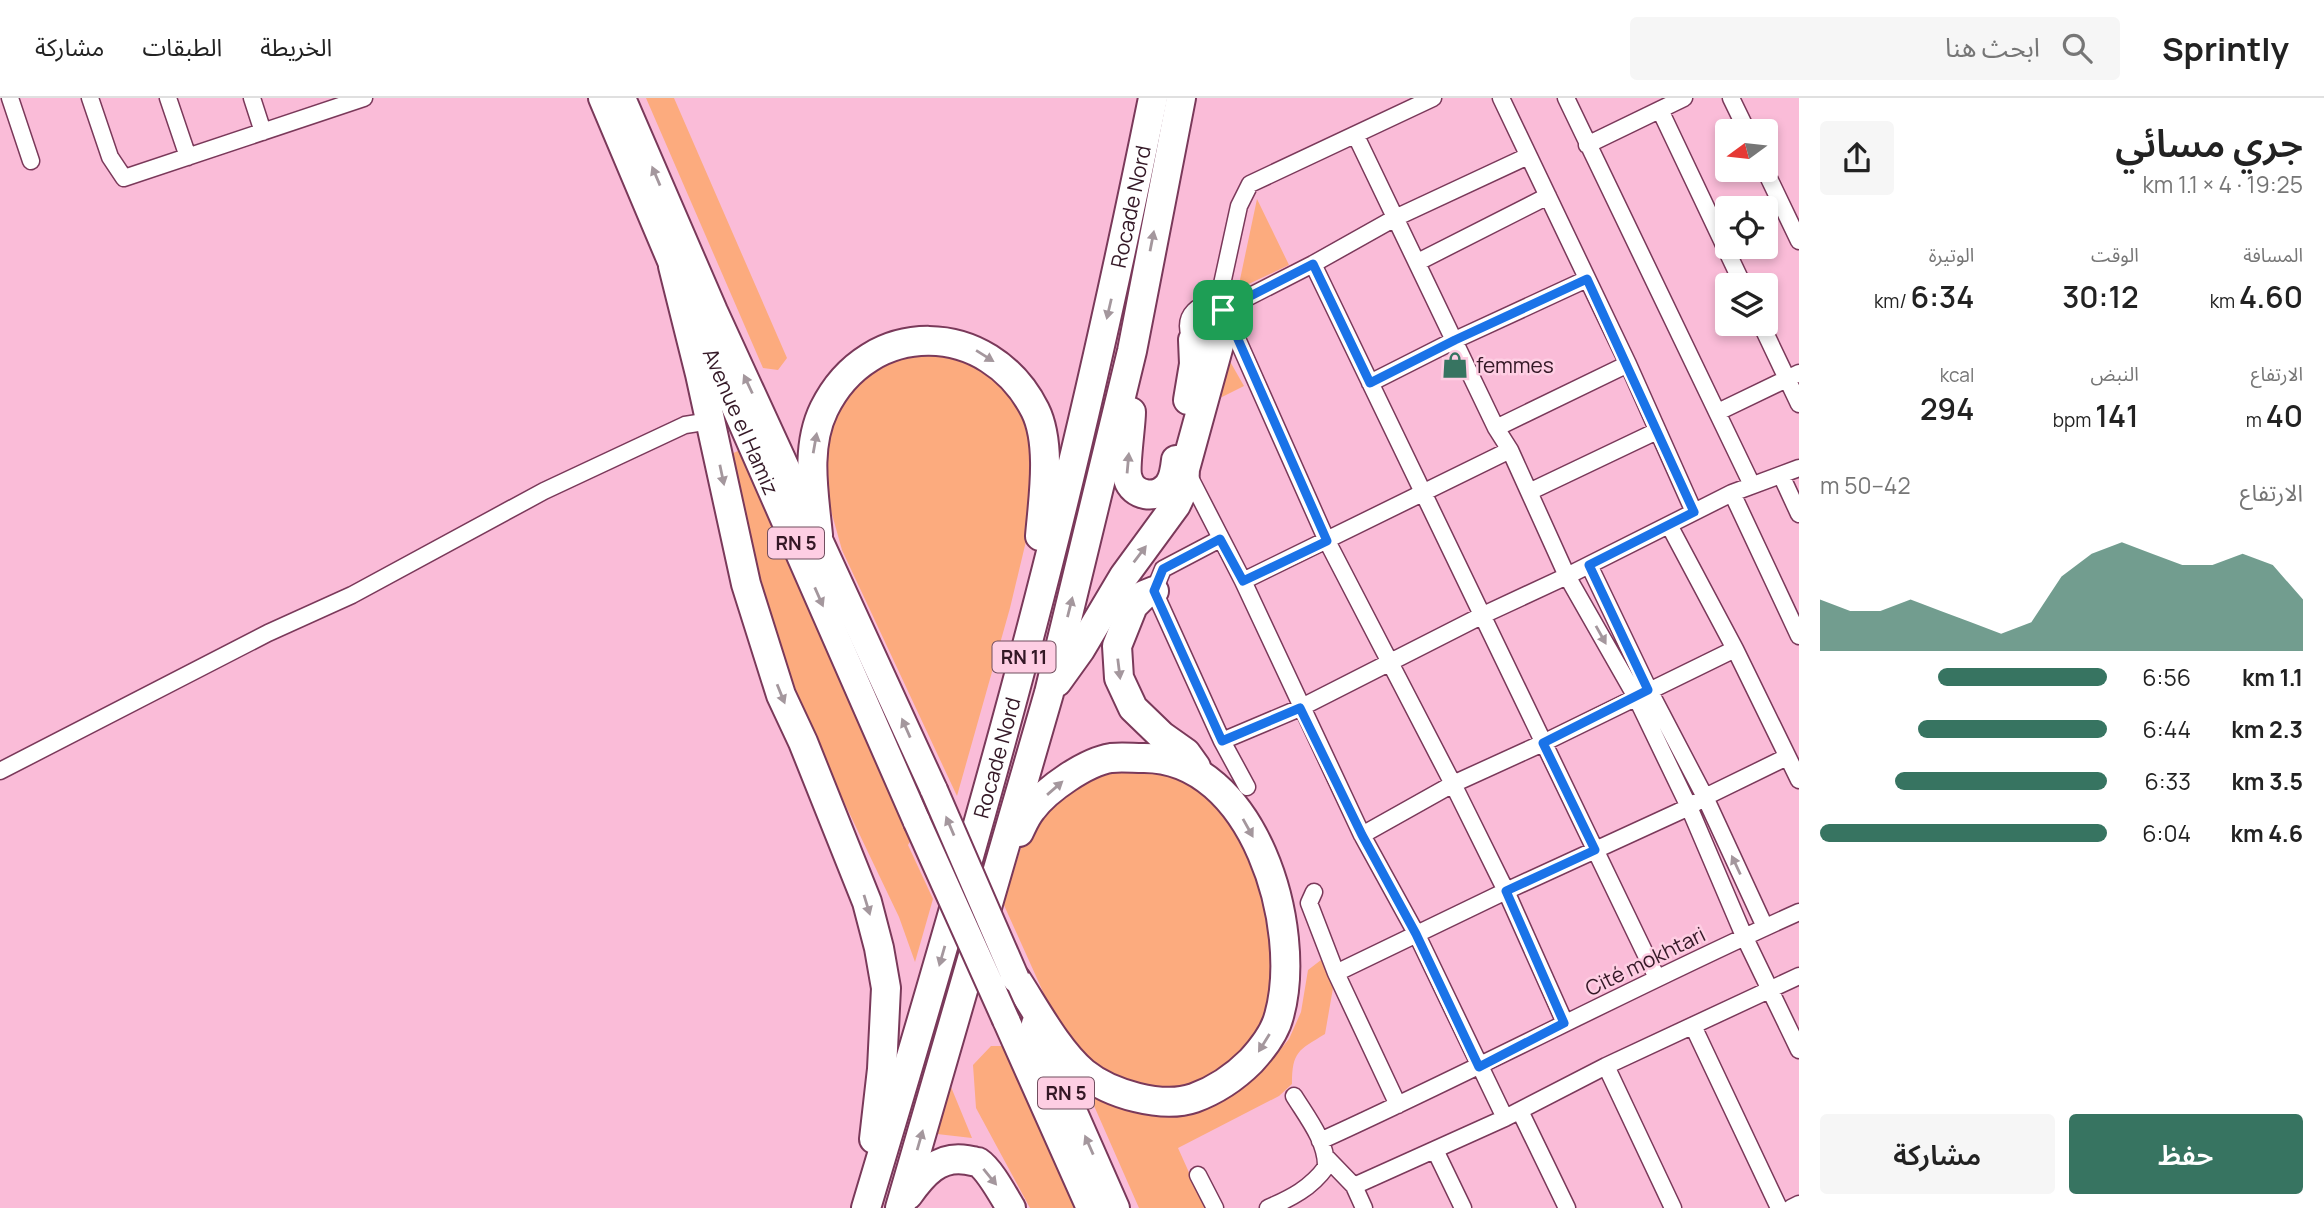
<!DOCTYPE html>
<html lang="ar">
<head>
<meta charset="utf-8">
<style>
  :root { --surface:#fff; --page:#f6f6f6; --text:#222; --muted:#767676; --line:#e0e0e0; --accent:#377461 }
  body { margin:0; font-family:Manrope,"Noto Sans Arabic",sans-serif; background:var(--page); color:var(--text); direction:rtl; height:100vh; display:flex; flex-direction:column; font-size:26px; white-space:nowrap }
  * { box-sizing:border-box; margin:0 }
  p { font-size:23px; color:var(--muted) }
  .icon { flex:none; width:38px; height:38px; fill:none; stroke:currentColor; stroke-width:2; stroke-linecap:round; stroke-linejoin:round }
  .map { position:relative; flex:1; overflow:hidden; direction:ltr }
  .drawer { display:flex; flex-direction:column; background:var(--surface); width:525px }
  .drawer>* { flex:none }
  .needle { width:46px; rotate:255deg }
  .buttons { position:absolute; left:1715px; top:21px; display:grid; gap:14px }
  .buttons a { display:grid; place-items:center; width:63px; height:63px; border-radius:7px; background:var(--surface); box-shadow:0 4px 10px #0003; font-size:35px }
  .pin { position:absolute; display:grid; place-items:center; width:60px; height:60px; color:#fff; margin:-30px; border-radius:14px; box-shadow:0 4px 10px #0006 }
  .round { display:grid; place-items:center; flex:none; width:74px; height:74px; border-radius:7px; background:var(--page) }
  .head { display:flex; align-items:center; justify-content:space-between; height:119px; padding:0 21px }
  h1 { font-size:38px; font-weight:600; line-height:52px }
  .figures { display:grid; grid-template-columns:repeat(3,1fr); gap:10px; height:119px; padding:7px 21px }
  .figures div { display:grid; align-content:center }
  .figures b { font-size:30px; font-weight:600 }
  .figures small { font-size:19px; font-weight:400 }
  .figures p { font-size:19px }
  .chart { height:196px; padding:14px 21px }
  .chart p { display:flex; justify-content:space-between }
  .chart svg { width:100%; height:126px; margin-top:7px; fill:var(--accent); opacity:.7 }
  .button { display:flex; gap:14px; margin-top:auto; padding:14px 21px }
  .button a { flex:1; height:80px; border-radius:7px; background:var(--accent); color:#fff; font-size:28px; font-weight:600; line-height:80px; text-align:center }
  .button a+a { background:var(--page); color:var(--text) }
  ul { padding:0 21px; list-style:none; font-size:23px }
  li { display:grid; grid-template-columns:112px 84px 1fr; align-items:center; height:52px }
  li i { height:18px; border-radius:9px; background:var(--accent) }
  header { display:flex; align-items:center; gap:42px; box-sizing:border-box; height:98px; padding:0 35px; background:var(--surface); border-bottom:2px solid var(--line) }
  header strong { font-size:33px }
  nav { display:flex; gap:38px; margin-inline-start:auto; font-size:24px }
  .search { width:490px; height:63px; background:var(--page); display:flex; align-items:center; gap:18px; box-sizing:border-box; padding:0 24px; border-radius:7px; color:var(--muted); font-size:26px }
  main { display:flex; flex:1; min-height:0 }
  .map>svg:first-child { display:block }
  .green { fill:#fcab7e }
  .lines { fill:none; stroke-linecap:round; stroke-linejoin:round }
  .minor-casing { stroke:#7a395a; stroke-width:19 }
  .trunk-casing { stroke:#7a395a; stroke-width:30 }
  .motorway-casing { stroke:#7a395a; stroke-width:32 }
  .minor { stroke:#fff; stroke-width:16 }
  .trunk { stroke:#fff; stroke-width:26 }
  .motorway { stroke:#fff; stroke-width:28 }
  .trunk-bridge-casing { stroke:#7a395a; stroke-width:30; stroke-linecap:butt }
  .trunk-bridge { stroke:#fff; stroke-width:26 }
  .oneway { fill:#a4979d }
  .route-casing { stroke:#fff; stroke-width:14 }
  .route { stroke:#1a73e8; stroke-width:9 }
  .labels { text-anchor:middle; dominant-baseline:central; stroke-width:5; stroke-linejoin:round; paint-order:stroke }
  .shield { fill:#fecee3; stroke:#714f5f; stroke-width:2 }
  .shield-label { font-size:19px; font-weight:bold; fill:#341826 }
  .street-label { font-size:21px; fill:#341826; stroke:#fecee3 }
  .poi-label { font-size:21px; fill:#341826; stroke:#fecee3; text-anchor:start }
</style>
</head>
<body>
<header>
<strong>Sprintly</strong>
<div class="search"><svg class="icon" aria-label="search" viewBox="0 0 24 24"><circle cx="10" cy="10" r="6"/><path d="M15 15l6 6"/></svg>ابحث هنا</div>
<nav><a>الخريطة</a><a>الطبقات</a><a>مشاركة</a></nav>
</header>
<main>
<section class="drawer">
<div class="head"><div><h1>جري مسائي</h1><p>19:25 · 4 × 1.1 km</p></div><a class="round"><svg class="icon" aria-label="share" viewBox="0 0 24 24"><path d="M12 15V3M7 8l5-5 5 5M5 13v7h14v-7"/></svg></a></div>
<div class="figures">
<div><p>المسافة</p><b>4.60<small> km</small></b></div>
<div><p>الوقت</p><b>30:12</b></div>
<div><p>الوتيرة</p><b>6:34<small> /km</small></b></div>
</div>
<div class="figures">
<div><p>الارتفاع</p><b>40<small> m</small></b></div>
<div><p>النبض</p><b>141<small> bpm</small></b></div>
<div><p>kcal</p><b>294</b></div>
</div>
<div class="chart"><p><span>الارتفاع</span>42–50 m</p>
<svg viewBox="0 0 160 44" preserveAspectRatio="none"><path d="M0 44V26L10 30L20 30L30 26L40 30L50 34L60 38L70 34L80 18L90 10L100 6L110 10L120 14L130 14L140 10L150 14L160 26V44z"/></svg>
</div>
<ul>
<li><b>1.1 km</b>6:56<i style="width:59%"></i></li>
<li><b>2.3 km</b>6:44<i style="width:66%"></i></li>
<li><b>3.5 km</b>6:33<i style="width:74%"></i></li>
<li><b>4.6 km</b>6:04<i style="width:100%"></i></li>
</ul>
<div class="button"><a>حفظ</a><a>مشاركة</a></div>
</section>
<div class="map">
<svg width="1799" height="1110" viewBox="0 0 1799 1110">
  <rect width="100%" height="100%" fill="#fabcd8"/>
  <path class="green" d="M 646,0 L 674,0 L 787,260 L 778,272 L 763,270 Z
    M 1257,101 L 1289,167 L 1238,191 Z
    M 946,251 L 1001,284 L 1022,317 L 1035,357 L 1033,414 L 1010,510 L 957,698 L 842,452 L 828,402 L 820,361 L 841,296 L 890,258 Z
    M 1224,253 L 1244,288 L 1208,306 Z
    M 740,352 L 911,742 L 908,747 L 933,801 L 915,864 L 899,819 L 791,593 L 727,358 Z
    M 1147,669 L 1194,685 L 1231,719 L 1267,801 L 1277,878 L 1268,919 L 1254,943 L 1212,980 L 1174,992 L 1134,989 L 1102,975 L 1076,950 L 1053,916 L 1003,805 L 1025,738 L 1031,726 L 1093,674 Z
    M 1321,862 L 1333,890 L 1325,936 C 1299,952 1292,953 1292,986 L 1279,998 L 1178,1050 L 1205,1110 L 1139,1110 L 1084,985 L 1225,998 L 1261,975 L 1289,941 L 1301,914 L 1308,872 Z
    M 991,948 L 1006,948 L 1079,1110 L 1030,1110 L 976,1010 L 973,967 Z
    M 951,989 L 972,1040 L 937,1036 Z"/>
  <g class="lines">
    <defs>
      <path id="minor" d="M 10,0 L 31,63
        M 90,0 L 110,59 L 124,80 L 364,0
        M 168,0 L 188,59
        M 252,0 L 263,34
        M 1501,0 L 1628,266 L 1694,414
        M 1566,0 L 1752,387
        M 1731,0 L 1747,33
        M 1660,12 L 1743,187
        M 1356,38 L 1496,330 L 1510,352 L 1567,478 L 1636,599 L 1689,709 L 1744,838 L 1799,952
        M 1587,47 L 1684,0
        M 1765,72 L 1799,143
        M 1418,164 L 1548,98
        M 1313,166 L 1657,880
        M1188 228a21 21 0 1 1 42 0a21 21 0 1 1-42 0Z
        M 1217,209 L 1239,108 L 1250,86 L 1433,0
        M 1223,212 L 1313,166 L 1395,120 L 1528,58
        M 1761,226 L 1799,306
        M 1231,227 L 1327,443 L 1453,686 L 1506,793 L 1565,925
        M 1370,285 L 1455,242 L 1587,181
        M 1718,314 L 1799,275
        M 1496,330 L 1628,266
        M 1188,376 L 1243,483 L 1362,737 L 1417,837 L 1505,1020
        M 1781,377 L 1799,416
        M 1529,394 L 1657,333
        M 1732,395 L 1799,538
        M 1669,427 L 1735,551 L 1799,682
        M 1220,441 L 1163,471 L 1154,493 L 1222,643 L 1247,689
        M 1589,467 L 1649,592 L 1705,699 L 1765,829
        M 1243,483 L 1510,352
        M 1222,643 L 1300,610 L 1481,518 L 1567,478 L 1732,395 L 1799,370
        M 0,673 L 268,535 L 352,497 L 544,393 L 685,327 L 710,323
        M 1362,737 L 1453,686 L 1543,645 L 1735,551
        M 1314,794 L 1309,805 L 1336,875
        M 1693,928 L 1779,1110
        M 1606,968 L 1673,1110
        M 1398,1007 L 1336,875 L 1506,793 L 1689,709 L 1705,699 L 1787,659
        M 1520,1013 L 1567,1110
        M 1320,1043 C 1481,970 1638,886 1799,814
        M 1435,1052 L 1463,1110
        M 1326,1059 L 1354,1088
        M 1198,1077 L 1215,1110
        M 1268,1110 C 1291,1100 1311,1090 1326,1069 C 1327,1044 1307,1019 1294,998
        M 1364,1110 L 1354,1088 L 1505,1020 L 1606,968 L 1799,878
        M 1791,1110 L 1799,1106"/>
      <g id="trunk">
        <path id="s1" d="M 602,0 L 673,168 L 917,724"/>
        <path d="M 622,0 L 714,213 L 934,692"/>
        <path d="M 1006,922 L 1090,1110"/>
        <path d="M 1035,926 L 1116,1110"/>
      </g>
      <g id="motorway">
        <path d="M 673,168 L 700,276 L 746,486 L 781,597 L 803,644 L 867,804 L 879,850 L 886,890 L 882,971 L 874,1041"/>
        <path d="M 1188,302 L 1194,266 L 1193,242"/>
        <path d="M 1131,314 C 1131,328 1124,371 1128,381 C 1133,398 1156,402 1168,388 C 1174,381 1175,371 1176,362"/>
        <path d="M 818,437 C 814,396 805,350 824,311 C 869,219 989,221 1035,312 C 1052,346 1043,402 1040,438"/>
        <path d="M 1154,493 L 1144,497 L 1133,508 L 1117,548 L 1119,580 L 1133,610 L 1162,638 L 1186,655 L 1196,669"/>
        <path d="M 1057,584 L 1080,552 L 1124,478 L 1176,407 L 1184,390 L 1185,371 L 1219,247"/>
        <path d="M 1016,881 C 1035,910 1057,952 1084,975 C 1110,996 1162,1011 1194,1000 C 1216,992 1235,979 1251,963 C 1262,951 1275,934 1279,918 C 1304,830 1254,659 1143,660 C 1133,660 1121,659 1111,660 C 1086,664 1047,691 1032,711 C 1026,718 1023,726 1019,734"/>
        <path d="M 908,1097 C 923,1076 939,1057 967,1062 C 967,1062 977,1064 978,1064 C 990,1072 1003,1097 1011,1110"/>
        <path id="s2" d="M 866,1110 C 924,917 981,723 1032,528 C 1078,353 1117,177 1153,0"/>
        <path d="M 900,1110 L 1049,595 L 1132,253 L 1181,0"/>
      </g>
    </defs>
    <use href="#minor" class="minor-casing"/>
    <use href="#trunk" class="trunk-casing"/>
    <use href="#motorway" class="motorway-casing"/>
    <use href="#minor" class="minor"/>
    <use href="#trunk" class="trunk"/>
    <use href="#motorway" class="motorway"/>
    <defs>
      <path id="trunk-bridge" d="M 934,692 L 1016,881
        M 917,724 L 1006,922"/>
    </defs>
    <use href="#trunk-bridge" class="trunk-bridge-casing"/>
    <use href="#trunk-bridge" class="trunk-bridge"/>
  </g>
  <defs><path id="oneway-solid" d="M-6-.8H1V-3.2L6.5 0L1 3.2V.8H-6Z" transform="scale(1.75)"/></defs>
  <g class="oneway">
    <use href="#oneway-solid" transform="translate(656 78) rotate(-113)"/>
    <use href="#oneway-solid" transform="translate(1152 143) rotate(-79)"/>
    <use href="#oneway-solid" transform="translate(1109 211) rotate(103)"/>
    <use href="#oneway-solid" transform="translate(985 258) rotate(32)"/>
    <use href="#oneway-solid" transform="translate(748 286) rotate(-115)"/>
    <use href="#oneway-solid" transform="translate(815 345) rotate(-80)"/>
    <use href="#oneway-solid" transform="translate(1128 365) rotate(-85)"/>
    <use href="#oneway-solid" transform="translate(722 377) rotate(78)"/>
    <use href="#oneway-solid" transform="translate(1140 456) rotate(-53)"/>
    <use href="#oneway-solid" transform="translate(819 499) rotate(66)"/>
    <use href="#oneway-solid" transform="translate(1070 509) rotate(-76)"/>
    <use href="#oneway-solid" transform="translate(1601 537) rotate(61)"/>
    <use href="#oneway-solid" transform="translate(1119 571) rotate(83)"/>
    <use href="#oneway-solid" transform="translate(781 596) rotate(68)"/>
    <use href="#oneway-solid" transform="translate(906 630) rotate(-114)"/>
    <use href="#oneway-solid" transform="translate(1055 690) rotate(-41)"/>
    <use href="#oneway-solid" transform="translate(950 728) rotate(-113)"/>
    <use href="#oneway-solid" transform="translate(1248 730) rotate(61)"/>
    <use href="#oneway-solid" transform="translate(1736 767) rotate(-115)"/>
    <use href="#oneway-solid" transform="translate(867 807) rotate(73)"/>
    <use href="#oneway-solid" transform="translate(942 858) rotate(106)"/>
    <use href="#oneway-solid" transform="translate(1264 945) rotate(122)"/>
    <use href="#oneway-solid" transform="translate(920 1042) rotate(-74)"/>
    <use href="#oneway-solid" transform="translate(1089 1047) rotate(-114)"/>
    <use href="#oneway-solid" transform="translate(990 1079) rotate(51)"/>
  </g>
  <g class="lines">
    <defs>
      <path id="route" d="M 1313,166 L 1370,285 L 1455,242 L 1587,181 L 1694,414 L 1589,467 L 1648,592 L 1543,645 L 1595,752 L 1506,793 L 1564,925 L 1479,969 L 1416,836 L 1362,737 L 1300,610 L 1222,643 L 1154,493 L 1163,471 L 1220,441 L 1243,483 L 1327,443 L 1229,221 L 1223,212 Z"/>
    </defs>
    <use href="#route" class="route-casing"/>
    <use href="#route" class="route"/>
  </g>
  <defs>
    <symbol id="shop-bare" viewBox="-9 -9 18 18"><path d="M-5-2.5h2.3a2.7 3.5 0 0 1 5.4 0H5L5.5 6h-11ZM-1.5-2.5h3a1.5 2.3 0 0 0-3 0Z" fill="#377461" stroke="#fecee3" stroke-width="2.5" paint-order="stroke"/></symbol>
  </defs>
  <g fill-rule="evenodd">
    <use href="#shop-bare" x="1436" y="248" width="38" height="38"/>
  </g>
  <g class="labels">
    <g class="shield">
      <rect x="768" y="429.5" width="56" height="31" rx="5"/>
      <rect x="992.5" y="543.5" width="63" height="31" rx="5"/>
      <rect x="1038" y="979.5" width="56" height="31" rx="5"/>
    </g>
    <g class="shield-label">
      <text x="796" y="445">RN 5</text>
      <text x="1024" y="559">RN 11</text>
      <text x="1066" y="995">RN 5</text>
    </g>
    <g class="street-label">
      <text stroke="none"><textPath href="#s2" startOffset="1036">Rocade Nord</textPath></text>
      <text stroke="none"><textPath href="#s1" startOffset="352">Avenue el Hamiz</textPath></text>
      <text stroke="none"><textPath href="#s2" startOffset="469">Rocade Nord</textPath></text>
      <text transform="translate(1645 863) rotate(-26)">Cité mokhtari</text>
    </g>
    <g class="poi-label">
      <text x="1476" y="267">femmes</text>
    </g>
  </g>
</svg>
<div class="buttons">
<a><svg class="needle" viewBox="-14 -14 28 28"><path d="M0-13l5 13h-10z" fill="#e53935"/><path d="M0 13l5-13h-10z" fill="#767676"/></svg></a>
<a><svg class="icon" aria-label="locate" viewBox="0 0 24 24"><circle cx="12" cy="12" r="6"/><path d="M12 2v4M12 18v4M2 12h4M18 12h4"/></svg></a>
<a><svg class="icon" aria-label="layers" viewBox="0 0 24 24"><path d="M12 4l9 5-9 5-9-5zM3 14l9 5 9-5"/></svg></a>
</div>
<div class="pin" style="left:1223px;top:212px;background:#1e9e55"><svg class="icon" aria-label="arrive" viewBox="0 0 24 24"><path d="M6 21V4h12l-3 4 3 4H6"/></svg></div>
</div>
</main>
</body>
</html>
